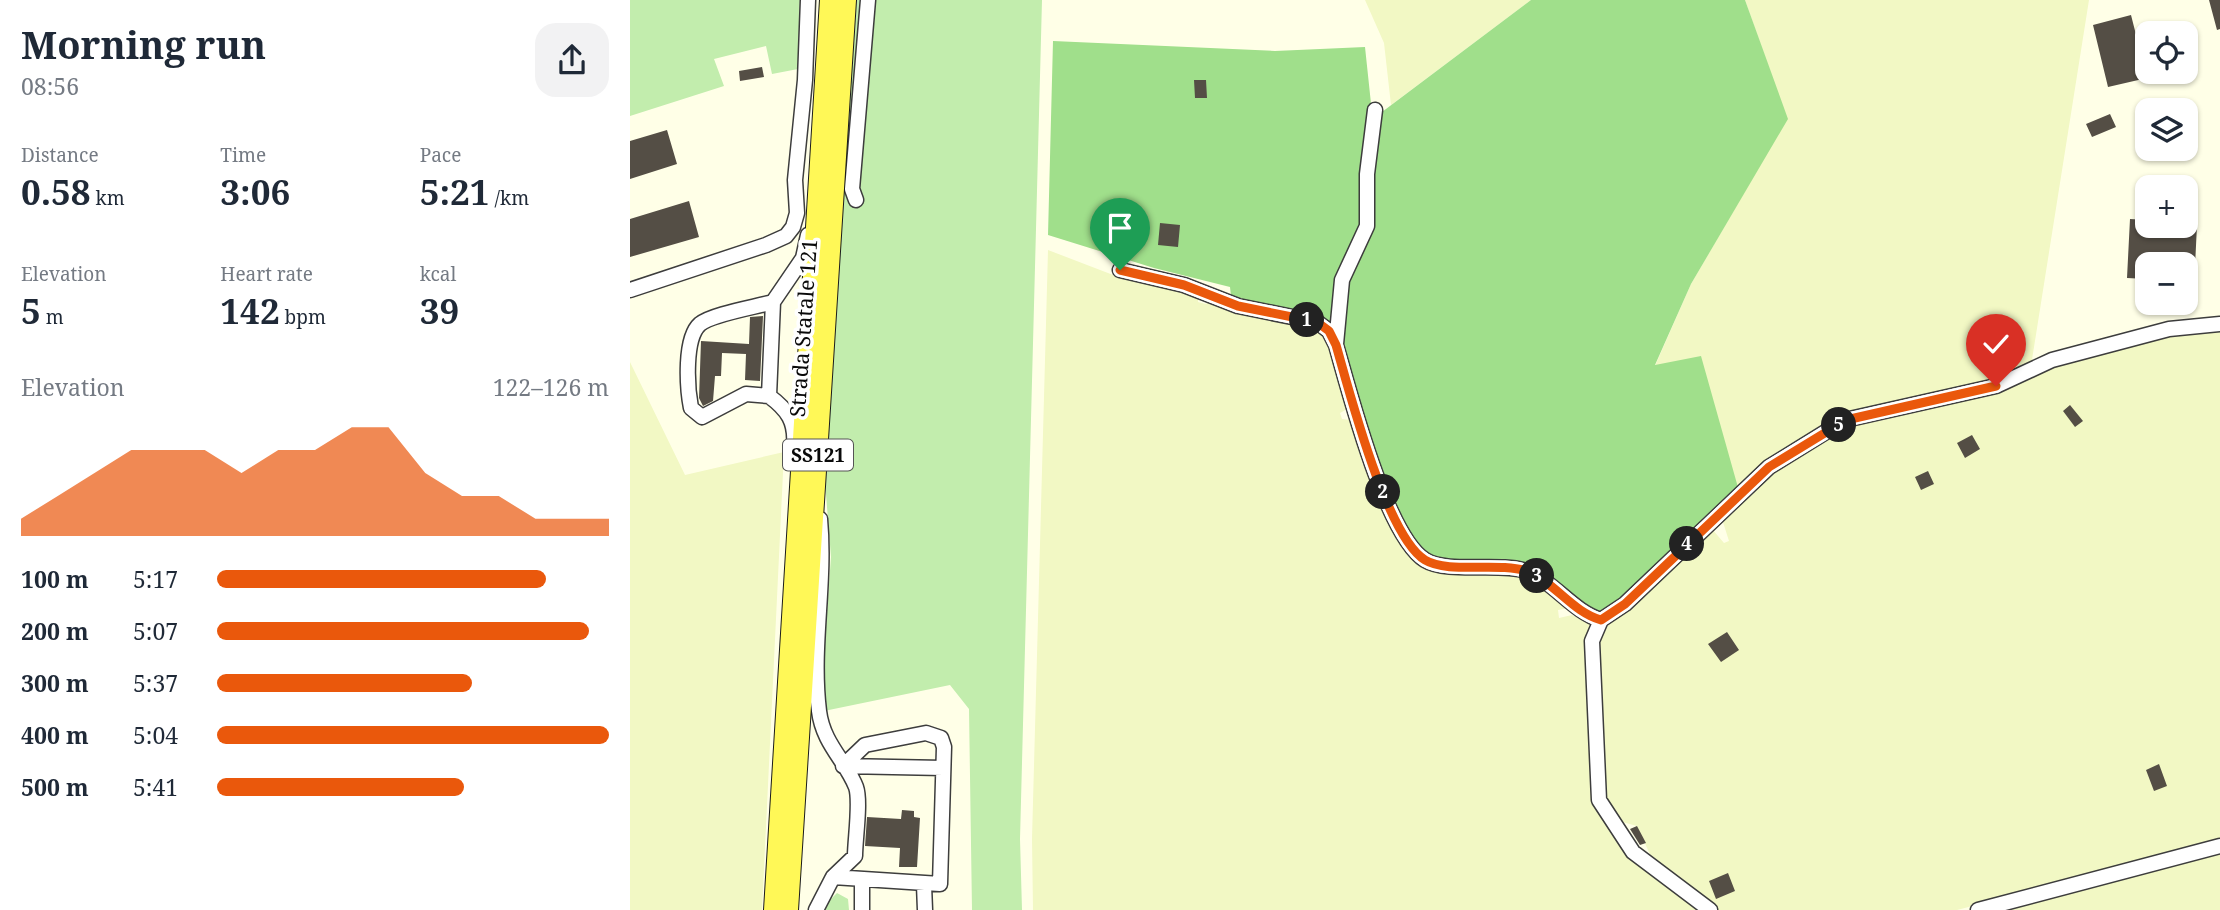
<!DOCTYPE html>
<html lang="en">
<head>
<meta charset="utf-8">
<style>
  :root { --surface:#fff; --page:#f2f2f3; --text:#1f2937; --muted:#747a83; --accent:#ea580c }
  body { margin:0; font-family:"Noto Serif",serif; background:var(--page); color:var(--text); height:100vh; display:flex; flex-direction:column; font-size:26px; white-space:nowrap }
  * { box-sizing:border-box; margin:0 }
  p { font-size:23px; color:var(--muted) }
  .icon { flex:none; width:38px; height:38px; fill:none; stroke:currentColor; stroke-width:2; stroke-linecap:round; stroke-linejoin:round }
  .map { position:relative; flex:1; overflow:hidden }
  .details { display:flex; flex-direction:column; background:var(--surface); width:630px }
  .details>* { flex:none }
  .tools { position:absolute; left:1505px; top:21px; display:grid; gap:14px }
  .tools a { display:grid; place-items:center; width:63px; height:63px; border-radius:14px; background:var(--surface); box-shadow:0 2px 5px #0004; font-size:35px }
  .pin { position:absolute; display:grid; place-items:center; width:60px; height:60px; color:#fff; margin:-72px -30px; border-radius:50% 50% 50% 0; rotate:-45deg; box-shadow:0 0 7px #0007 }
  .pin .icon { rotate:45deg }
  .km { position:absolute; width:35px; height:35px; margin:-18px; border-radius:50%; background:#222; color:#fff; font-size:19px; line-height:35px; text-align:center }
  .round { display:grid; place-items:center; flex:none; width:74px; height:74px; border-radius:21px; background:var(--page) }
  .summary { display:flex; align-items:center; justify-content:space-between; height:119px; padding:0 21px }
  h1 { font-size:38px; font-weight:700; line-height:52px }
  .metrics { display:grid; grid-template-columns:repeat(3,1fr); gap:10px; height:119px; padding:7px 21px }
  .metrics div { display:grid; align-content:center }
  .metrics b { font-size:35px; font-weight:700 }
  .metrics small { font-size:19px; font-weight:400 }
  .metrics p { font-size:19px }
  .chart { height:196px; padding:14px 21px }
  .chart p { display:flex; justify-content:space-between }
  .chart svg { width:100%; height:126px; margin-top:7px; fill:var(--accent); opacity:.7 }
  ul { padding:0 21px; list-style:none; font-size:23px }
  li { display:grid; grid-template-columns:112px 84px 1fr; align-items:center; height:52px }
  li i { height:18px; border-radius:9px; background:var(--accent) }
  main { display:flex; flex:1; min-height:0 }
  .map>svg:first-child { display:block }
  .farmland { fill:#f2f8c4 }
  .green { fill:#c2edad }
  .forest { fill:#a0df8b }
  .building { fill:#544e45 }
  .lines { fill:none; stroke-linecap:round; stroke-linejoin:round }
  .minor-casing { stroke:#3d3d3d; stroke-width:17 }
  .major-casing { stroke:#1b1b1b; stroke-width:20 }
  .minor { stroke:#fff; stroke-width:14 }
  .major { stroke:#fff857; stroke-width:18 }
  .route-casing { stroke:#fff; stroke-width:14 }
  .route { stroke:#ea580c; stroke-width:9 }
  .labels { text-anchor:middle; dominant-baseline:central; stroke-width:7; stroke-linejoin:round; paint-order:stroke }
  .shield { fill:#fff; stroke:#545454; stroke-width:2 }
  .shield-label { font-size:19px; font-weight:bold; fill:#0a0a0a }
  .street-label { font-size:21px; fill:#0a0a0a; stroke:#fff }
</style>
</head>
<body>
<main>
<section class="details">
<div class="summary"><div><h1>Morning run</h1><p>08:56</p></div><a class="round"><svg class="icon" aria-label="share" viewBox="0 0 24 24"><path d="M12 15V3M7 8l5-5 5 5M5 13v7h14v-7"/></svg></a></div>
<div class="metrics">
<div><p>Distance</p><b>0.58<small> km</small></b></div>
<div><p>Time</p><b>3:06</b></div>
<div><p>Pace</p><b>5:21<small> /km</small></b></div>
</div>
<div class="metrics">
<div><p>Elevation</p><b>5<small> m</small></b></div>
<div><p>Heart rate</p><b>142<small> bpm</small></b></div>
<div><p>kcal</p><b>39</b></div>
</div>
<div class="chart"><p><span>Elevation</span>122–126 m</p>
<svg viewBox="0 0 160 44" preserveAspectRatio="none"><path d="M0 44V38L10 30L20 22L30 14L40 14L50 14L60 22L70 14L80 14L90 6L100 6L110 22L120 30L130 30L140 38L150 38L160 38V44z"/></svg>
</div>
<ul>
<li><b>100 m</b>5:17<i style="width:84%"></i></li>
<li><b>200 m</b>5:07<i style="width:95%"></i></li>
<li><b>300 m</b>5:37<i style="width:65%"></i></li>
<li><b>400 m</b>5:04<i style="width:100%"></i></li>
<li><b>500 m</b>5:41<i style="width:63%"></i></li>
</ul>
</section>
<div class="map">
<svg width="1590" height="910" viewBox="0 0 1590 910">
  <rect width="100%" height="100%" fill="#ffffe7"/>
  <path class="farmland" d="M 735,0 L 901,0 L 761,105 L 754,43 Z
    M 1115,0 L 1459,0 L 1401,366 L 1366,382 L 1212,417 L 1109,491 L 1025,366 L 1061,284 L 1157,119 Z
    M 418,250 L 491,278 L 545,287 L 569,296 L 568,302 L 576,304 L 580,300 L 624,313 L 626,317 L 690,329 L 702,350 L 717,409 L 710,413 L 712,419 L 720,420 L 732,463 L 774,542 L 809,572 L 895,576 L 911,584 L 940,608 L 928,610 L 929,618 L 942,615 L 963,625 L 963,790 L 994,849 L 1074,910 L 403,910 L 402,839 Z
    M 1590,329 L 1590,842 L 1327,910 L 1088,910 L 1023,861 L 1007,826 L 985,820 L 971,789 L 965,645 L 972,627 L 1082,529 L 1094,543 L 1099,541 L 1092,519 L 1143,469 L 1221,425 L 1254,420 L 1411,369 L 1531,338 Z
    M 0,362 L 55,475 L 154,452 L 132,910 L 0,910 Z
    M 1590,853 L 1590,910 L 1369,910 Z"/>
  <path class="green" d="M 0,0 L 170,0 L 168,69 L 142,74 L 136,46 L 84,59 L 94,86 L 0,116 Z
    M 226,0 L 412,0 L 390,839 L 392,910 L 342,910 L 339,709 L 320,685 L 194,711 L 191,695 L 201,557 L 195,482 Z
    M 207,893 L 218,899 L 219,910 L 190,910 Z"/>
  <path class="forest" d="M 901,0 L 1115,0 L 1158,119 L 1061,284 L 1025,365 L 1071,356 L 1109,491 L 996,598 L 970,616 L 958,611 L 921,578 L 799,557 L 786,544 L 746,464 L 712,341 L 717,275 L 742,188 L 752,112 Z
    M 423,41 L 645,51 L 735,47 L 742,113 L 733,221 L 703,333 L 691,318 L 601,296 L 600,287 L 524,268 L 418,235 Z"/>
  <path class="building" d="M 1579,0 L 1590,0 L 1590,29 L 1587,30 Z
    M 1501,15 L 1517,78 L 1478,87 L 1463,25 Z
    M 132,67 L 134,77 L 110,81 L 109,71 Z
    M 564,80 L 576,80 L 577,98 L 565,98 Z
    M 1480,114 L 1486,127 L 1462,137 L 1456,124 Z
    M 37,130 L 47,164 L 0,179 L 0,141 Z
    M 59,201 L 69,237 L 0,257 L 0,219 Z
    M 1500,219 L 1517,220 L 1517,226 L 1567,225 L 1564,287 L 1556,287 L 1556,264 L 1517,264 L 1517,279 L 1497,278 Z
    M 530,223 L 550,225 L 548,247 L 528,245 Z
    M 133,316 L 130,381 L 115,380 L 116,354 L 92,353 L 91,376 L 85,376 L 83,401 L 73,406 L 69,398 L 71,341 L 119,344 L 120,317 Z
    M 1440,405 L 1453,421 L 1445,427 L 1433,411 Z
    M 1342,435 L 1350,449 L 1335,458 L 1327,443 Z
    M 1298,471 L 1304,484 L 1291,490 L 1285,477 Z
    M 1097,632 L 1109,650 L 1091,662 L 1078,644 Z
    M 1529,764 L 1537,786 L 1524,791 L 1516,770 Z
    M 272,810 L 284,811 L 284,817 L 290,818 L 287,867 L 269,867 L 270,848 L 235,846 L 237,817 L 271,819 Z
    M 1007,826 L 1016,843 L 1010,845 L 1000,829 Z
    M 1098,873 L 1105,891 L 1086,899 L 1079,881 Z"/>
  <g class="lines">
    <defs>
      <path id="minor" d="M 226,200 L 222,189 L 238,0
        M 490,270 L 554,285 L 608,306 L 687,322 L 699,331 L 706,345 C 719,390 756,536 795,560 C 818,574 869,562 896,571 C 925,582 942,611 971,620 L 995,604 L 1139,467 L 1215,420 L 1366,386 L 1422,360 L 1539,329 L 1590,324
        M 0,290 L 136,245 L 156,236 L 163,227 L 167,213 L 165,180 L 175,80 L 178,0
        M 706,344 L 712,280 L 737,226 L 737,174 L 745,110
        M 139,396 L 116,394 L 72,417 L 61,408 C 57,387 54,338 70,324 C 82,314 126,307 143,302
        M 164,446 C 166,422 158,410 139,396 L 143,302 L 173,258 L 178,235
        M 971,620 L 962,641 L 969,800 L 1003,852 L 1080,910
        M 213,766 L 313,768
        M 203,877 L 310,884 L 314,747 L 311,738 L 296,733 L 235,745 L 213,766
        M 232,879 L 232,910
        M 294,885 L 295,910
        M 186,910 L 203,877 L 225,856 C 225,840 231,801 226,787 C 216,761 193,744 189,711 C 181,647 196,583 190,519
        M 1348,910 L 1590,846"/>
      <path id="major" d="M 143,910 L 199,0
        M 159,910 L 217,0"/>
    </defs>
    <use href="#minor" class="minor-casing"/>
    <use href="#major" class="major-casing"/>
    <use href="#minor" class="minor"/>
    <use href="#major" class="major"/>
  </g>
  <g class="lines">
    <defs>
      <path id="route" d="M 490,270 L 554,285 L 608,306 L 687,322 L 699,331 L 706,345 C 719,390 756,536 795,560 C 818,574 869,562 896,571 C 925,582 942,612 971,620 L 995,604 L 1139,467 L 1216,420 L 1366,386"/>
    </defs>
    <use href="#route" class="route-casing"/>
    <use href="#route" class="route"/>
  </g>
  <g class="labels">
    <rect class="shield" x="153" y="439.5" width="70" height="31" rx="5"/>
    <g class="shield-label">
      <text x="188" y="455">SS121</text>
    </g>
    <g class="street-label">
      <text transform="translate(173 328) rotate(-86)">Strada Statale 121</text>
    </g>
  </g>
</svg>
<div class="tools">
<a><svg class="icon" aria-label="locate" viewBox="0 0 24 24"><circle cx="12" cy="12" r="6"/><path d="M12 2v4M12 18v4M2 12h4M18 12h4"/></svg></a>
<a><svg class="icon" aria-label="layers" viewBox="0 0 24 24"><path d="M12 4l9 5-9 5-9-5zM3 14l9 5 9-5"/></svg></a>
<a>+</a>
<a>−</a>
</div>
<div class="pin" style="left:490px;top:270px;background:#1e9e55"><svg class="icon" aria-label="arrive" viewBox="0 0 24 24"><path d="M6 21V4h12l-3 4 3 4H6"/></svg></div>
<div class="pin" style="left:1366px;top:386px;background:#d93025"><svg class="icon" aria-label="check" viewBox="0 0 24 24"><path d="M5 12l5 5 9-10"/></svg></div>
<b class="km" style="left:677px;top:320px">1</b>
<b class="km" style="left:753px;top:492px">2</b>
<b class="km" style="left:907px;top:576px">3</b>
<b class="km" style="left:1057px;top:544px">4</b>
<b class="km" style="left:1209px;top:425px">5</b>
</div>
</main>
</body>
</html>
